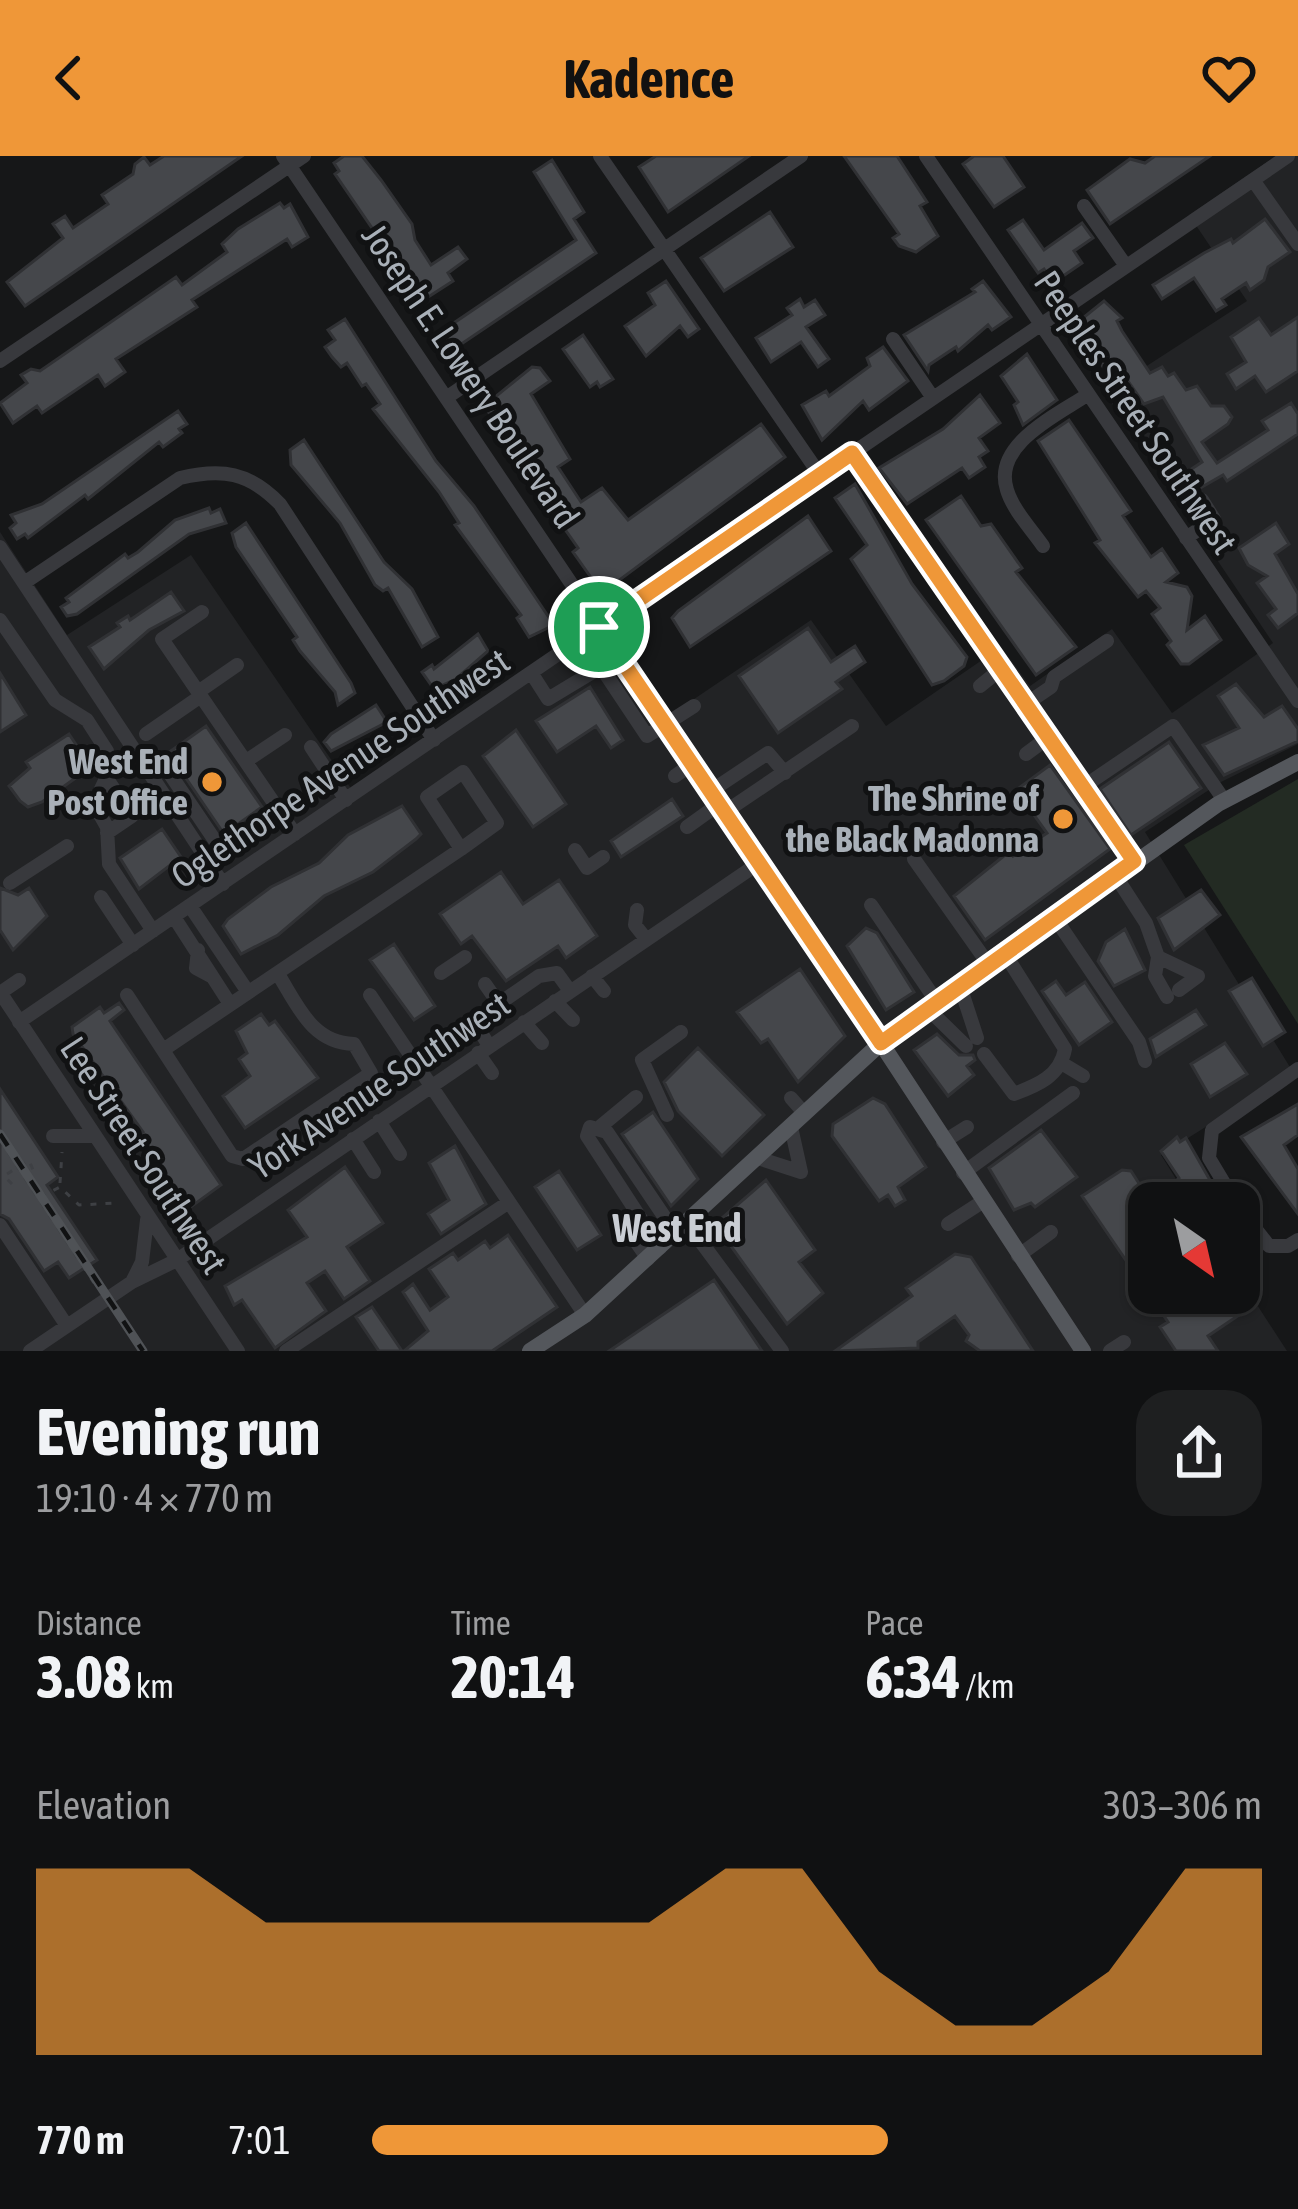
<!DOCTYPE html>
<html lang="en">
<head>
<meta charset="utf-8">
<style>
  :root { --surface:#101112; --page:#1e1f20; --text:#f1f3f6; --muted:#9c9d9f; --line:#303132; --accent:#ef9738 }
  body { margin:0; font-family:"Asap Condensed",sans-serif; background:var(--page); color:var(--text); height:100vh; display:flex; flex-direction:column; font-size:45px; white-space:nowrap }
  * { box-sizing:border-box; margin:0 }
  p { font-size:39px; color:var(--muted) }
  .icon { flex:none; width:66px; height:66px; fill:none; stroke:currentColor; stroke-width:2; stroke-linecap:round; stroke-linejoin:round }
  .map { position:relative; height:1195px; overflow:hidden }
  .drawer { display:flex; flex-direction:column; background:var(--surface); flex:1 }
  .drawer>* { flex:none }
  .needle { width:78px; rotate:146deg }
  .controls { position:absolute; left:1128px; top:1026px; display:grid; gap:24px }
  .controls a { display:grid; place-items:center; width:132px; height:132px; border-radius:24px; background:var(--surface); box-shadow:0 3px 9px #0004,0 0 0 3px var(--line); font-size:60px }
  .pin { position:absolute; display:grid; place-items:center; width:102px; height:102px; color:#fff; margin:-51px; border:6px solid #fff; border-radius:50%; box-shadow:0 3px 12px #0007 }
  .round { display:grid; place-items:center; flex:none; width:126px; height:126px; border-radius:36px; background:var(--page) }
  .head { display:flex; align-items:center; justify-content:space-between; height:204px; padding:0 36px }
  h1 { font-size:66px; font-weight:700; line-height:90px }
  .figures { display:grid; grid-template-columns:repeat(3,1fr); gap:18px; height:204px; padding:12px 36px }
  .figures div { display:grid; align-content:center }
  .figures b { font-size:60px; font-weight:700 }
  .figures small { font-size:33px; font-weight:400 }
  .figures p { font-size:33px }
  .chart { height:336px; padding:24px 36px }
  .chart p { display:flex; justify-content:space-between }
  .chart svg { width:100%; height:216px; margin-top:12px; fill:var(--accent); opacity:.7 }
  ul { padding:0 36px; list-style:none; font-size:39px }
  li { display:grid; grid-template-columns:192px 144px 1fr; align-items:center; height:90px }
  li i { height:30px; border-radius:15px; background:var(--accent) }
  header { display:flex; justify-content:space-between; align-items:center; height:156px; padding:0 36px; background:var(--accent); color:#111; font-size:54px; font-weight:700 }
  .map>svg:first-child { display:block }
  .built { fill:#222325 }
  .green { fill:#232b23 }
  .building { fill:#45474b; stroke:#303134; stroke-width:3 }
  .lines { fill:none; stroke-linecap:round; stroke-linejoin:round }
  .path { stroke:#3e4044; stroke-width:3; stroke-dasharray:6 9; stroke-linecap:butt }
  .minor { stroke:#38393d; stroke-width:14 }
  .major { stroke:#54575c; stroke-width:16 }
  .rail-casing { stroke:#4f5256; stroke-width:9 }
  .rail { stroke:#111213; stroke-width:4.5; stroke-dasharray:14; stroke-linecap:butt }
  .route-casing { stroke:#fff; stroke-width:24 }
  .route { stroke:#ef9738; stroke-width:15 }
  .poi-dot { fill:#ef9738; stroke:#111213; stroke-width:4.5 }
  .labels { text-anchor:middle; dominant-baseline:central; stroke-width:10; stroke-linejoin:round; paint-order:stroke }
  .street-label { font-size:36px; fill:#a9b0b8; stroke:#111213 }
  .poi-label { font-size:36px; font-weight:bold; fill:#a9b0b8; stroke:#111213; text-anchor:end }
  .neighbourhood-label { font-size:39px; font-weight:bold; fill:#caced4; stroke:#111213 }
</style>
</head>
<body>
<header><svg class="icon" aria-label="back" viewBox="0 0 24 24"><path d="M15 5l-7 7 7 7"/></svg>Kadence<svg class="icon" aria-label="heart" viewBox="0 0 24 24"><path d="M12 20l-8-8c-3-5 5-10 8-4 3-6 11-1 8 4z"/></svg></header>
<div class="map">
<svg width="1298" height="1195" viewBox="0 0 1298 1195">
  <rect width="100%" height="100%" fill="#161718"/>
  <path class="built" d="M 1276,0 L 1298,0 L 1298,588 L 1221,626 L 1145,676 L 1293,916 L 1161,999 L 1191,1047 L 1149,1047 L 1149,1137 L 1239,1137 L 1239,1121 L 1287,1195 L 0,1195 L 0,376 L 67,479 L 191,399 L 352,634 L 606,463 L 669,560 L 811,464 L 886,570 L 1001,491 L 1030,530 L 1112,473 L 1172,557 L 1273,487 L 1105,237 L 1247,145 L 1189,59 Z"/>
  <path class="green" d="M 1298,623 L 1298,868 L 1184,689 Z"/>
  <path class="building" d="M 164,0 L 242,0 L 25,150 L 7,126 L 63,82 L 53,68 L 65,60 L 73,72 L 108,48 L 102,39 L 133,18 L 135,8 L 144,1 L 150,9 Z
    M 344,0 L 362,0 L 381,24 L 412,68 L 415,84 L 431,109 L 458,91 L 467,103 L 448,117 L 453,125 L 422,145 L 335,18 L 339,15 L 334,7 Z
    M 656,0 L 749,0 L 668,56 L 639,11 Z
    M 844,0 L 897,0 L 927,46 L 920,50 L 938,80 L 916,96 L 899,90 L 893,82 L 899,78 Z
    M 974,0 L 1003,0 L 1024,31 L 994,51 L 963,8 Z
    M 1155,0 L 1210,0 L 1110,68 L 1087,34 L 1130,3 L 1145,7 Z
    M 552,4 L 584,56 L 574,63 L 596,97 L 454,193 L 442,175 L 576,84 L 534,16 Z
    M 280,47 L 284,52 L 290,48 L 308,81 L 292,91 L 287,83 L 192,144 L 197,151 L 116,203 L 125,216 L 105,230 L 98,219 L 42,257 L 37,250 L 13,267 L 0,247 L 27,227 L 21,219 L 31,213 L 40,215 L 176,121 L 182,129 L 227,96 L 222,88 L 238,73 Z
    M 770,56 L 793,91 L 724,135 L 701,102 Z
    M 1265,63 L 1290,96 L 1268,111 L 1264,124 L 1250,134 L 1246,127 L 1222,143 L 1226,149 L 1216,155 L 1194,122 L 1162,143 L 1153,129 L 1204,97 L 1231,83 L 1233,87 Z
    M 1023,64 L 1044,94 L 1082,67 L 1093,82 L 1074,95 L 1082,107 L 1053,127 L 1044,113 L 1038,117 L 1008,74 Z
    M 666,125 L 699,173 L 688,181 L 680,170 L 646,200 L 625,170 L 655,149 L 648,137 Z
    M 983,125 L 1011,161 L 992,174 L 988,169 L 958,195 L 956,191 L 929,209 L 928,215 L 904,179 L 975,136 L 972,133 Z
    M 800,143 L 804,151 L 815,144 L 825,159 L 806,171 L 829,203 L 818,211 L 801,186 L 771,206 L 756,182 L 792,159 L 787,152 Z
    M 1104,145 L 1122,162 L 1117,165 L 1122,175 L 1150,217 L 1162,211 L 1168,220 L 1174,217 L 1186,234 L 1197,230 L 1211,250 L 1224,250 L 1232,261 L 1228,268 L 1202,286 L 1217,307 L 1268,274 L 1262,265 L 1291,247 L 1298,258 L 1298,278 L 1227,325 L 1223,319 L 1195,335 L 1184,318 L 1202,306 L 1163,241 L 1144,248 L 1123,218 L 1115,223 L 1104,212 L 1073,170 Z
    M 1298,161 L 1298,215 L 1266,236 L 1255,220 L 1236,233 L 1227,218 L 1246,206 L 1231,181 L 1259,162 L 1271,179 Z
    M 345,163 L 436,305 L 474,350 L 554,469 L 529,481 L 517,462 L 521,459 L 455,369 L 459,367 L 439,336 L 373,253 L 380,248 L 366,228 L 362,230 L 347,207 L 341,211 L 332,201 L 325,191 L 335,184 L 328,174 Z
    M 583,179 L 613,223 L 600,231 L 597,226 L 590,231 L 563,193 Z
    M 883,191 L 908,225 L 869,254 L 863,245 L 822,284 L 802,249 L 826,235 L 829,240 L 870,210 L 867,202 Z
    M 1027,198 L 1057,244 L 1023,269 L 1014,249 L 1018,246 L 1001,220 Z
    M 532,211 L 540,212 L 550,225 L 531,238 L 570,303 L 558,311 L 581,346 L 602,332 L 628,364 L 761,268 L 785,301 L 602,437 L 573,396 L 578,392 L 557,362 L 563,358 L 484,250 Z
    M 980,239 L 1000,267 L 979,282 L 988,295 L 979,301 L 985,311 L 969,322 L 962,312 L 907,348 L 879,312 L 943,273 Z
    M 178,255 L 187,268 L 179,273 L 182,277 L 163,291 L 159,286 L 88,343 L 85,339 L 28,382 L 25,378 L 17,383 L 10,372 L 16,367 L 11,359 L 42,348 Z
    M 1069,264 L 1131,355 L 1123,360 L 1151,401 L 1162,393 L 1178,417 L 1166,426 L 1187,431 L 1192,440 L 1187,474 L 1205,460 L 1221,484 L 1189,508 L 1181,508 L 1167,489 L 1171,485 L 1152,458 L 1160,452 L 1146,435 L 1138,441 L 1095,387 L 1100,384 L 1038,285 Z
    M 304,284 L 384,406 L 412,433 L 438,481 L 422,491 L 388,432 L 383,435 L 375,429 L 340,367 L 291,309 L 290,294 Z
    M 855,328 L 912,428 L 967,501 L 964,510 L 944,525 L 932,529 L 851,403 L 867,389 L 835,342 Z
    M 961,340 L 981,370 L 991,368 L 1022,412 L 1016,416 L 1076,491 L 1036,519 L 926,364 Z
    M 209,352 L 211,357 L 220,353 L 226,367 L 189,378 L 77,458 L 67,460 L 61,451 L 69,446 L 66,442 L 125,398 L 128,402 L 138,396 L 175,364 Z
    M 808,360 L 831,395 L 690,491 L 672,462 L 678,455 Z
    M 246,367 L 351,527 L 355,537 L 338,549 L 335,536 L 300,495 L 293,484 L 297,481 L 236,391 L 232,377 Z
    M 1276,367 L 1289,388 L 1275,398 L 1298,438 L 1298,457 L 1278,472 L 1268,459 L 1276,453 L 1257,427 L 1267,420 L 1248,409 L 1239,392 Z
    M 171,436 L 184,455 L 149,474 L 104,513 L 89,491 L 120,471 L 117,467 L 128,460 L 130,464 Z
    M 808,472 L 831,506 L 855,490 L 865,506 L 836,526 L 842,533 L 778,577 L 739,520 Z
    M 478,478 L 488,495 L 456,523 L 434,533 L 422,516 L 432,509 L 434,513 Z
    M 0,517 L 26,559 L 0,576 Z
    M 1236,528 L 1264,561 L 1282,550 L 1298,573 L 1298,585 L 1224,619 L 1203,589 L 1239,572 L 1218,540 Z
    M 590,531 L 623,584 L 611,592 L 596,570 L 557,596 L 536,565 Z
    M 376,549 L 387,566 L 331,595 L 324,586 L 331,578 Z
    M 206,570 L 262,651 L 224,678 L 179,612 L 166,604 L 168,597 Z
    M 516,574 L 566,648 L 533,671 L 483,600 Z
    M 69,578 L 91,611 L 42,646 L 28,651 L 20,645 L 9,630 L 30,612 L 26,606 Z
    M 1169,586 L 1201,632 L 1131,679 L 1100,633 Z
    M 1050,609 L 1110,693 L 985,784 L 954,740 L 1010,695 L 1013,700 L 1047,677 L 1016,634 Z
    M 672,643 L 683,660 L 621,701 L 611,685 Z
    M 402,650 L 421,678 L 416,683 L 373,716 L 324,740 L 278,779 L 241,798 L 223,770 L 228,763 L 271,731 L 319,707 L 348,679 Z
    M 162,673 L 181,701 L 139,733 L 120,702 Z
    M 501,716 L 523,748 L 559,724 L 597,780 L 566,802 L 558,790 L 506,825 L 472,780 L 461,788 L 440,758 Z
    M 0,732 L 18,739 L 29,732 L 47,760 L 13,794 L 0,774 Z
    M 1201,734 L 1220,759 L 1174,794 L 1158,762 Z
    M 866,772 L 877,777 L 914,836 L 886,854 L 847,790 Z
    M 1125,773 L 1145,814 L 1114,830 L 1098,805 L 1106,786 Z
    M 394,788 L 435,850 L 414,864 L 370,804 Z
    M 800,813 L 845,880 L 798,926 L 768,883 L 761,887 L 737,856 Z
    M 1252,822 L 1285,876 L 1263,890 L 1229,835 Z
    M 1056,825 L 1066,839 L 1085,826 L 1112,866 L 1079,889 L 1042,835 Z
    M 119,847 L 124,854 L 110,865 L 221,1029 L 188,1053 L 138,980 L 143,976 L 73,878 L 72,871 L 100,851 L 104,857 Z
    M 1196,854 L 1206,869 L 1156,901 L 1150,883 Z
    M 261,858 L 269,869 L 275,865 L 318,922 L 245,972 L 223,940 L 250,920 L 239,903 L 247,897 L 236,875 Z
    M 937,878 L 959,899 L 973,899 L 975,904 L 967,910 L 974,919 L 948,940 L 914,894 Z
    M 1225,887 L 1247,918 L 1210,941 L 1191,908 Z
    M 698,892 L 764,959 L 722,1000 L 678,955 L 664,926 Z
    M 0,933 L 58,1021 L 47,1029 L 97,1104 L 69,1122 L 58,1106 L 44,1115 L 9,1063 L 0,1058 Z
    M 873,942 L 885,948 L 926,1011 L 898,1031 L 905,1044 L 895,1050 L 888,1039 L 879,1045 L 832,980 L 833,968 Z
    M 1298,948 L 1298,979 L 1284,989 L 1298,1013 L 1298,1058 L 1241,981 Z
    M 653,956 L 698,1023 L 671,1050 L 622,978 Z
    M 1041,974 L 1077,1021 L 1035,1051 L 1031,1047 L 1014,1054 L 989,1012 Z
    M 1177,981 L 1180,986 L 1186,982 L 1223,1047 L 1188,1047 L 1174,1027 L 1179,1022 L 1161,995 Z
    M 455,990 L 486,1048 L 441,1078 L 428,1058 L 449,1044 L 429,1007 Z
    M 345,1011 L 383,1067 L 347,1091 L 370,1125 L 344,1143 L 325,1115 L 307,1127 L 326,1155 L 275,1192 L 242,1144 L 234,1149 L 225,1130 L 307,1081 L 288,1054 Z
    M 1122,1014 L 1131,1015 L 1149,1043 L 1149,1137 L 1233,1137 L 1245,1155 L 1208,1180 L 1218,1195 L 1176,1195 L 1160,1171 L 1168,1166 L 1082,1040 Z
    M 559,1015 L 601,1079 L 577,1094 L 535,1031 Z
    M 766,1024 L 815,1094 L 799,1106 L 823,1137 L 787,1168 L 715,1068 Z
    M 508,1079 L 557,1151 L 492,1195 L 404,1195 L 428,1175 L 403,1136 L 413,1128 L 430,1154 L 448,1141 L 429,1113 L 453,1097 L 458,1104 L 485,1085 L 490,1092 Z
    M 955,1098 L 971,1101 L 1033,1195 L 980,1195 L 966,1185 L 969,1179 L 955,1160 L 918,1186 L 918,1192 L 835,1195 L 912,1140 L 906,1132 Z
    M 714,1124 L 762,1195 L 609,1195 Z
    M 372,1151 L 402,1195 L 379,1195 L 356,1161 Z"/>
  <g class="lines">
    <path class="path" d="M 0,984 L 98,1133
      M 60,1027 L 62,996
      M 12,1028 L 4,1020 L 29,1004 L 33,1014
      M 40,1041 L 60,1031 L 79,1049 L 117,1047"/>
    <path class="minor" d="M 283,0 L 881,887
      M 600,0 L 820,319
      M 926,0 L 1298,545
      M 1253,24 L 1298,88
      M 1084,50 L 1126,110
      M 893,183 L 933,242
      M 0,205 L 304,0
      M 446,242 L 801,0
      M 852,297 L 1134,705
      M 1186,382 L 1214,363 L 1202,344
      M 1043,390 C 1032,374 1013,354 1007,334 C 992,289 1057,259 1087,239
      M 0,391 L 223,728
      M 24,427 L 180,322 C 222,312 249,316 280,348 L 434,584
      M 202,456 L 162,483 L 295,678
      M 0,464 L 55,544 L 87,564 L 107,595 L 110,614 L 94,648 L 107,671 L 109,708 L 153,775
      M 532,518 L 548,543 L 601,511 L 647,580 L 694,550
      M 980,530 L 1001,513
      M 198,536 L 237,509
      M 1026,548 L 1051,531 L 1054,521 L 1107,485
      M 146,578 L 201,540
      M 311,591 L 346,644
      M 1026,598 L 1049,581
      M 246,605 L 285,579
      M 463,616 L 497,667 L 461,693 L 427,641 Z
      M 170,618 L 220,692
      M 675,620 L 692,608
      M 107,623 L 132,660 L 107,677
      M 1083,631 L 1173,570 L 1224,644
      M 711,635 L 768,597 L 785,617
      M 725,656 L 852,570
      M 687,671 L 719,648
      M 575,694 L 587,712 L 603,701
      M 914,703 L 989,809
      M 1115,719 L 1146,767 L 1158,801 L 1198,820 L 1179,834
      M 10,727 L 67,690
      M 101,741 L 133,789
      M 871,749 L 937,846
      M 190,750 L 248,836
      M 637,754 L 635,769 L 646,783
      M 174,761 L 230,848
      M 1055,762 L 1139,886 L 1145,905
      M 198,794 L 196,812 L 211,820
      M 1158,801 L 1155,820 L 1167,841
      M 441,817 L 465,801
      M 592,820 L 604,835
      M 485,828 L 499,848
      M 960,830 L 977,882
      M 0,836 L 238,1195
      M 0,837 L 19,824
      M 127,839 L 232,1000 L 243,1003 L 371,917 L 354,888 C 312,887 298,850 278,818
      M 370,839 L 585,1159
      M 555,845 L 573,864
      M 928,853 L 966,890
      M 19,866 L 1288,0
      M 524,866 L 542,887
      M 489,890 L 474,865 L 539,820 L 557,817 L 570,835
      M 163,894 L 461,693
      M 478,897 L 492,917
      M 984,898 L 1014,938 C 1038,929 1060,920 1065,893 L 1005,798
      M 1063,908 L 1083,920
      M 791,942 L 805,958
      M 667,959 L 642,904 L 681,876
      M 379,965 L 400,998
      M 601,970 L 636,941
      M 53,980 L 95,980
      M 353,983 L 374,1016
      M 943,986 L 967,971
      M 758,1002 L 801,1016 L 791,971
      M 963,1017 L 1073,937
      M 1236,1047 L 1209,1002 L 1212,974 L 1298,913
      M 1239,1052 L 1269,1090 L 1288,1090 L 1298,1084
      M 687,1067 L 782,1195
      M 948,1068 L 982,1046
      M 0,1069 L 67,1170
      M 630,1077 L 648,1103
      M 660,1092 L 587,980 L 590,971 L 607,976 L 676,1078
      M 1018,1100 L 1051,1076
      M 132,1126 L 142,1106 L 147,1064
      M 30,1195 L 132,1126 L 177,1104 L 759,707
      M 286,1195 L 509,1046
      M 1110,1195 L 1124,1186"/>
    <path class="major" d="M 881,887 L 1083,1195
      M 530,1195 L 585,1159 L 881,887 L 1218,648 L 1298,606"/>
    <defs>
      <path id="rail" d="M 0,978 L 143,1195"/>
    </defs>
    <use href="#rail" class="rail-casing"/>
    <use href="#rail" class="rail"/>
  </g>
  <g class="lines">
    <defs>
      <path id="route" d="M 852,297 L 1134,705 L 881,887 L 599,471 Z"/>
    </defs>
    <use href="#route" class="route-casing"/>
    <use href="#route" class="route"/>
  </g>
  <g class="poi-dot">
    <circle cx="212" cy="626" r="12"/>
    <circle cx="1063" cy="663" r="12"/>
  </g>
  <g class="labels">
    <g class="street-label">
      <text transform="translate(471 220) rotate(56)">Joseph E. Lowery Boulevard</text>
      <text transform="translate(1136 256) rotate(56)">Peeples Street Southwest</text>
      <text transform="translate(340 612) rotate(-34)">Oglethorpe Avenue Southwest</text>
      <text transform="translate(379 929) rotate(-34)">York Avenue Southwest</text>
      <text transform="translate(144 999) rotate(57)">Lee Street Southwest</text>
    </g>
    <g class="poi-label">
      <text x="188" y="605">West End<tspan x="188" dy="41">Post Office</tspan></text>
      <text x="1039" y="642">The Shrine of<tspan x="1039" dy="41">the Black Madonna</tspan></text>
    </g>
    <g class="neighbourhood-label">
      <text x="677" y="1072">West End</text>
    </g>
  </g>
</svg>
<div class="controls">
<a><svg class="needle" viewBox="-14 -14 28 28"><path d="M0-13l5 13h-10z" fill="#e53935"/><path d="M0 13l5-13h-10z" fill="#9c9d9f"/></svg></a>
</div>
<div class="pin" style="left:599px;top:471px;background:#1e9e55"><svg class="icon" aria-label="arrive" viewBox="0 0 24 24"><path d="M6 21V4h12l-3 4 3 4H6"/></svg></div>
</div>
<section class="drawer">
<div class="head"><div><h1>Evening run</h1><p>19:10 · 4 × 770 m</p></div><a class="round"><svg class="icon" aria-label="share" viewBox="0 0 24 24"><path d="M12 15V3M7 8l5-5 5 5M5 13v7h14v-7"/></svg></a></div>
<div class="figures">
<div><p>Distance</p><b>3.08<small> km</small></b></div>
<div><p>Time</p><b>20:14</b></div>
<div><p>Pace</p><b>6:34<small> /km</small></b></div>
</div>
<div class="chart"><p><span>Elevation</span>303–306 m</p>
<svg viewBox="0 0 160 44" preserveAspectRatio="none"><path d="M0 44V6L10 6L20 6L30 17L40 17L50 17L60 17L70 17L80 17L90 6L100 6L110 27L120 38L130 38L140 27L150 6L160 6V44z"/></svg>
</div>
<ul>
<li><b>770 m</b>7:01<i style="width:58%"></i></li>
</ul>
</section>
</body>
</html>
